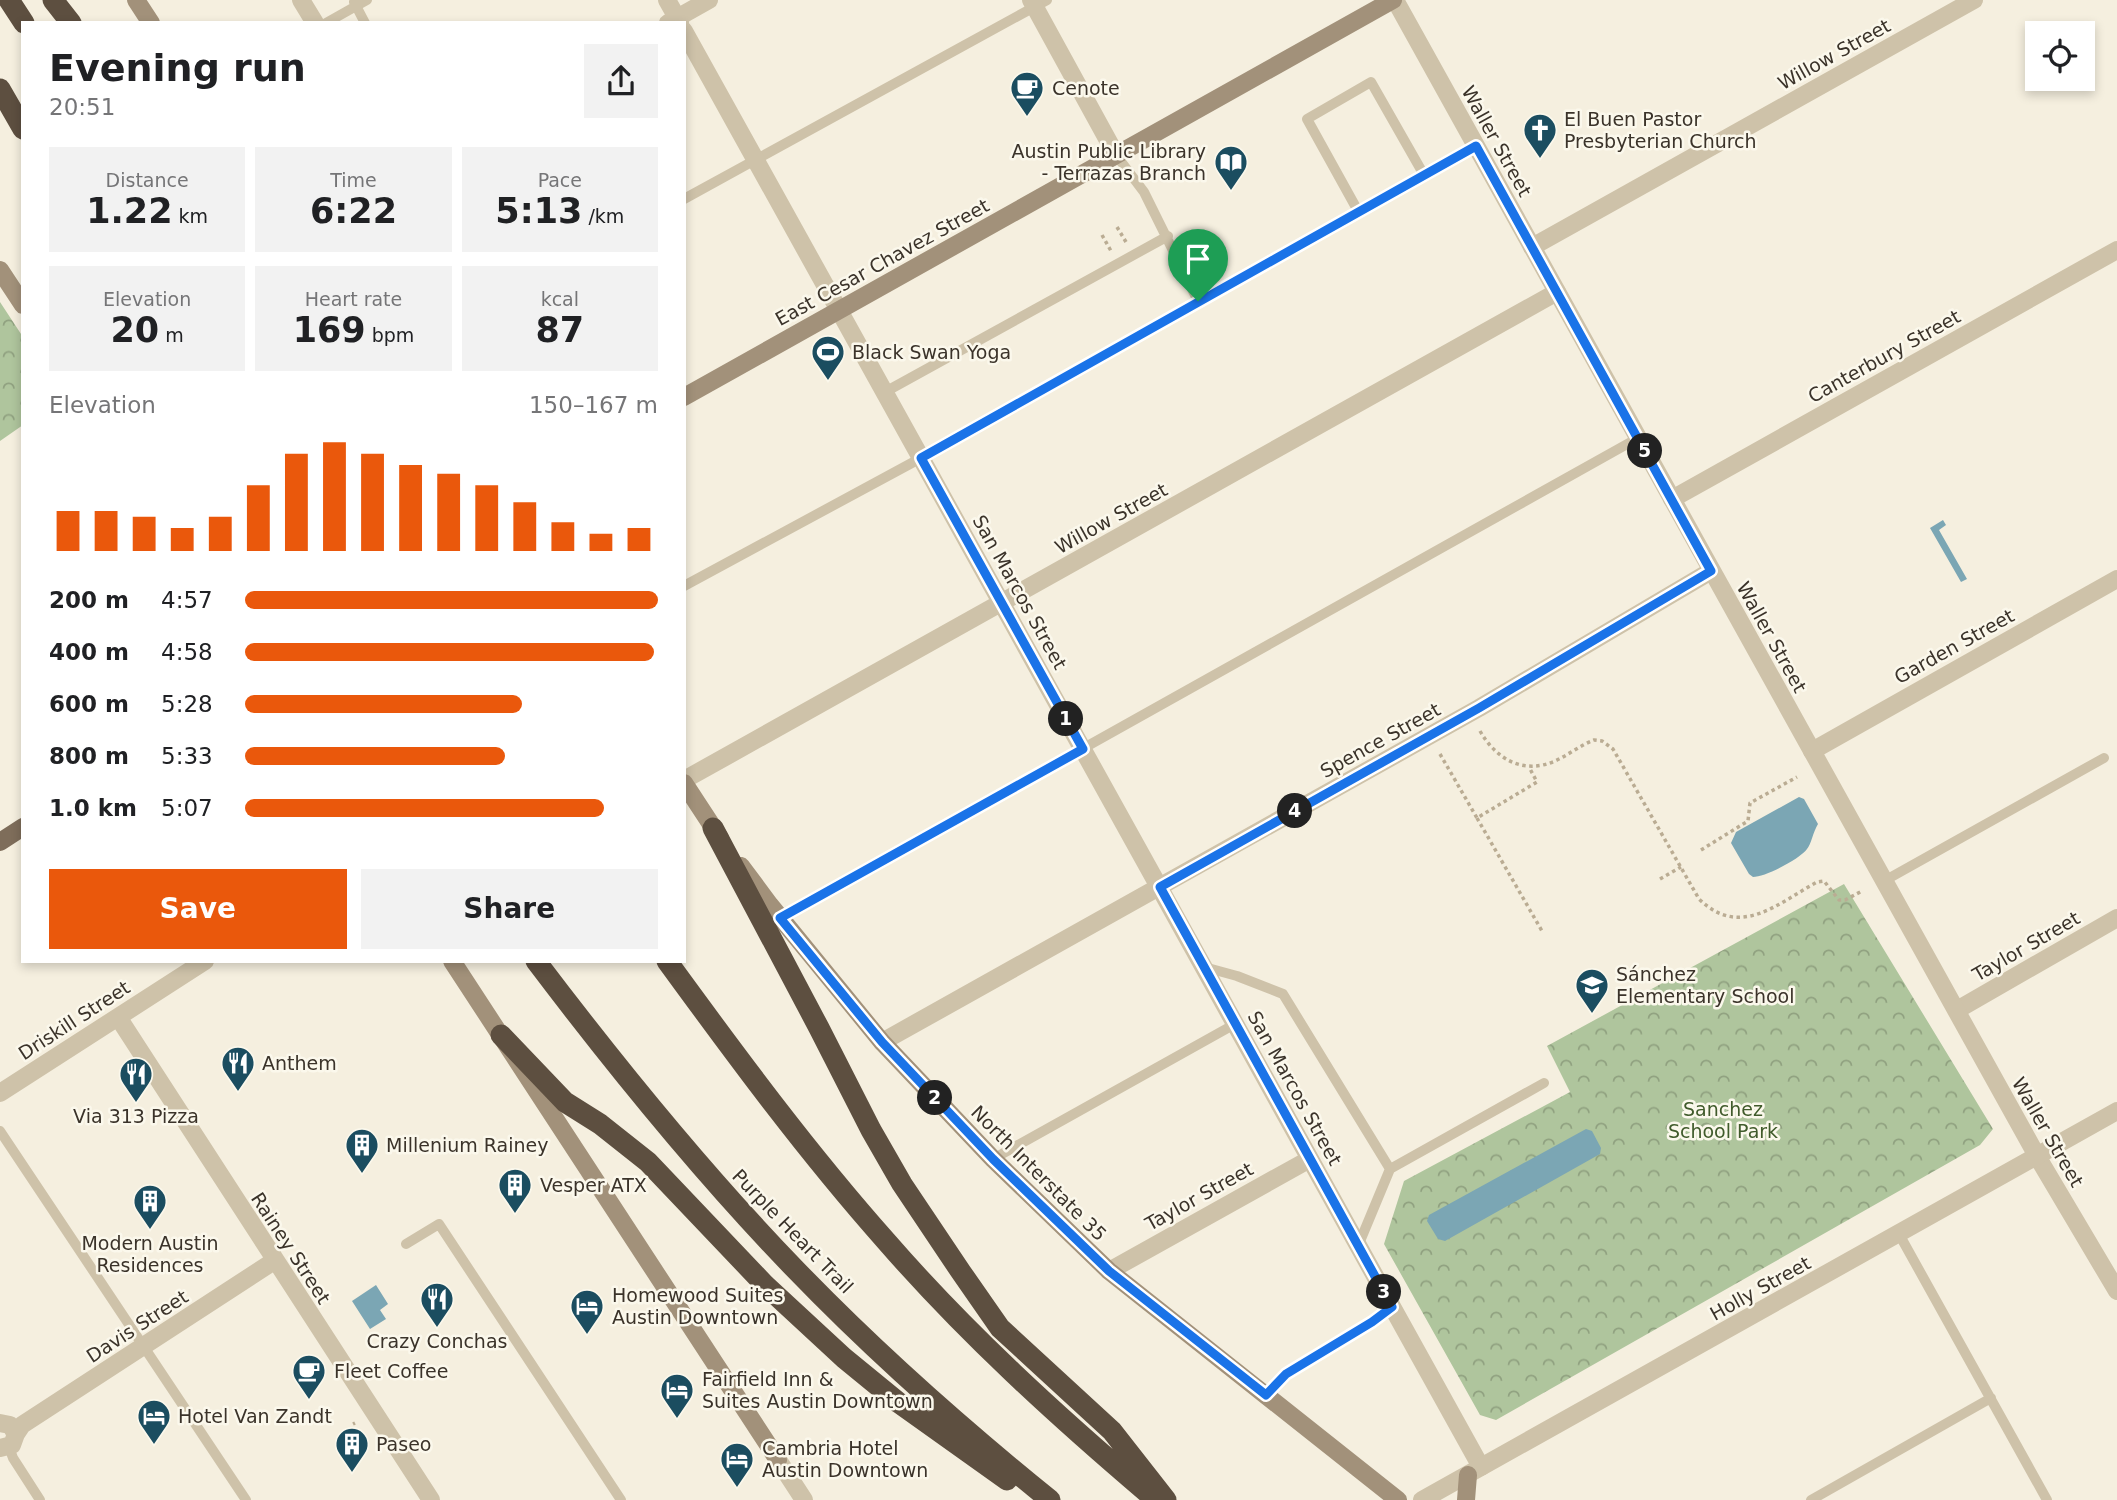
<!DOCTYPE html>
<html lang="en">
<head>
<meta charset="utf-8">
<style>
  :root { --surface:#fff; --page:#f2f2f2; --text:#202124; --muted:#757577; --accent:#ea580c }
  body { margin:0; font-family:"DejaVu Sans",sans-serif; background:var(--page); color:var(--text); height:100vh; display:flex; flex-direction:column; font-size:26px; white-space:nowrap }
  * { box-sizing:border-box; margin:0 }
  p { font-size:23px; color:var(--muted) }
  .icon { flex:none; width:38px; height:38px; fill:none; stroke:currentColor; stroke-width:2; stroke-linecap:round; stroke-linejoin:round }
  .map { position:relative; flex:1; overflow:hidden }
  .drawer { position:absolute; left:21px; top:21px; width:665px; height:942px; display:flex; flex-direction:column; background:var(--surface); border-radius:0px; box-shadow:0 4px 10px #0003 }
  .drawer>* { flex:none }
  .fabs { position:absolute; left:2025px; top:21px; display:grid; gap:14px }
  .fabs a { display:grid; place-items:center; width:70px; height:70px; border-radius:0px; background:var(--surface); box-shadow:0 4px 10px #0003; font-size:35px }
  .pin { position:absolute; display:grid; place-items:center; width:60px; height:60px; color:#fff; margin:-72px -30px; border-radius:50% 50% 50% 0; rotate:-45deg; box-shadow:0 0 7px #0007 }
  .pin .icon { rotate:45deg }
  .km { position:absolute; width:35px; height:35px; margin:-18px; border-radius:50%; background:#222; color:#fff; font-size:19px; line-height:35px; text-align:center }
  .round { display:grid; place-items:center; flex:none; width:74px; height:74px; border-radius:0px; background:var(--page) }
  .summary { display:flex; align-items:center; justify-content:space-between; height:119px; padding:0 28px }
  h1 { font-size:38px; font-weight:800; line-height:52px }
  .figures { display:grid; grid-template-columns:repeat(3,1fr); gap:10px; height:119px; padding:7px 28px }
  .figures div { display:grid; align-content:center; border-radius:0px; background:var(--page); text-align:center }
  .figures b { font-size:35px; font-weight:800 }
  .figures small { font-size:19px; font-weight:400 }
  .figures p { font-size:19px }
  .chart { height:196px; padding:14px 28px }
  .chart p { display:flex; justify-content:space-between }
  .chart svg { width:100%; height:126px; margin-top:7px; stroke:var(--accent); stroke-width:6 }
  .button { display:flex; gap:14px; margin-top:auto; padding:14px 28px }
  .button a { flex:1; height:80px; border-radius:0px; background:var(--accent); color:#fff; font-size:28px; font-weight:800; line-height:80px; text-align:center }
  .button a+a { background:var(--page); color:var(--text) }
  ul { padding:0 28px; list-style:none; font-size:23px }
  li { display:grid; grid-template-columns:112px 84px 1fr; align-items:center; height:52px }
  li i { height:18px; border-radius:9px; background:var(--accent) }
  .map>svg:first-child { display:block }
  .park { fill:url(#park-crowns) }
  .water { fill:#7ba6b4 }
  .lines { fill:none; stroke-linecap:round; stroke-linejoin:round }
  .path { stroke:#baac93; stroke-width:3.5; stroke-dasharray:3.5 3.5; stroke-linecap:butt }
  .service { stroke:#cec2a9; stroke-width:10 }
  .minor { stroke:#cec2a9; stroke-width:18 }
  .tertiary { stroke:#cec2a9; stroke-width:18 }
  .secondary { stroke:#a2917a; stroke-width:18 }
  .primary { stroke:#7e6d5a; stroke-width:18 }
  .motorway { stroke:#5d4f40; stroke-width:21 }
  .route-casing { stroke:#fff; stroke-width:14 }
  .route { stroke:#1a73e8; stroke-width:9 }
  .labels { text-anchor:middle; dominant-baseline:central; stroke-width:5; stroke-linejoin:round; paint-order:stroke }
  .street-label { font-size:19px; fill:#3b332a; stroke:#fbf8ec }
  .poi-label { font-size:19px; fill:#3b332a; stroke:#fbf8ec; text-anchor:start }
  .park-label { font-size:19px; fill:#405b2b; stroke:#fbf8ec }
</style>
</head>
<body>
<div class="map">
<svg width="2117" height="1500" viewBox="0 0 2117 1500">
  <defs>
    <pattern id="park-crowns" width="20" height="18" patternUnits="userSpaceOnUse" patternTransform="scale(1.75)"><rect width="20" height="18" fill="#afc59d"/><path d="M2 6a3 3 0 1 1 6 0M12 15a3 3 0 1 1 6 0" fill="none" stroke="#90a180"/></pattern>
  </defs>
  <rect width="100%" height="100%" fill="#f5efdf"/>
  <path class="park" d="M 0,302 L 23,337 L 23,425 L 0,441 Z
    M 1844,884 L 1993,1129 L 1980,1145 L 1496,1420 L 1480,1415 L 1384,1244 L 1404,1181 L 1570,1092 L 1547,1046 Z"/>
  <path class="water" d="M 1943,520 L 1946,525 L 1939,530 L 1967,579 L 1961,582 L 1930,528 Z
    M 1799,797 L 1804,799 L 1818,824 C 1813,832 1811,845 1807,849 C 1800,859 1765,877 1753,877 L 1749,874 L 1731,843 L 1736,832 Z
    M 1586,1129 L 1592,1131 L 1601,1148 L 1600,1154 L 1445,1241 L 1438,1239 L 1427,1221 L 1429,1215 Z
    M 376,1285 L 388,1304 L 380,1310 L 386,1319 L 370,1329 L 352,1301 Z"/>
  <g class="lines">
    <path class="path" d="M 1117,227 L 1126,242
      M 1102,235 L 1111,251
      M 1480,731 C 1496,759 1523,775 1555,761 C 1568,755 1581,745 1594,740 L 1602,741 L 1613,749 L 1699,899 C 1740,939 1777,904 1817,882 L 1824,881 L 1839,900 L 1845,900 L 1862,891
      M 1440,754 L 1477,818 L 1537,782 L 1529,767
      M 1477,818 L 1542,931
      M 1701,850 L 1748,821 L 1750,803 L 1797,777
      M 1660,879 L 1681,867
      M 353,1424 L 355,1423"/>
    <path class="service" d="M 354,2 L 365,23
      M 326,23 L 367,0
      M 1116,155 L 1144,192 L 1198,301
      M 684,199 L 1047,0
      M 1358,211 L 1307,119 L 1371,82 L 1424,175
      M 885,392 L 1168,236
      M 684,586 L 921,458 L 1476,146
      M 1884,881 L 2104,758
      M 780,918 L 1638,438
      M 1204,967 L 1237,976 L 1283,994 L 1390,1169 L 1358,1246
      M 0,1131 L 246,1500
      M 993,1159 L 1235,1024
      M 1390,1169 L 1544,1083
      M 1899,1234 L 2047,1500
      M 406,1244 L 439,1224 L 621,1500
      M 1266,1395 L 1286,1374 L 1372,1322 L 1392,1307
      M 9,1447 L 13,1458 L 40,1500
      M 1811,1500 L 1991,1398"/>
    <path class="minor" d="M 301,0 L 315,23
      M 667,0 L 680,23
      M 1031,0 L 1116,155
      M 668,23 L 709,0
      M 684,31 L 1481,1467
      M 1532,247 L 1974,0
      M 1672,499 L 2117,250
      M 1812,751 L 2117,579
      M 684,780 L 1557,292
      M 1957,1010 L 2117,918
      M 118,1017 L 431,1500
      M 882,1042 L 1479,708 L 1711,571
      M 0,1093 L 205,961
      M 2037,1156 L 2117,1291
      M 1109,1271 L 1310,1159
      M 0,1423 L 10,1425 L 16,1434 L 12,1445 L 0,1448
      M 16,1434 L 22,1425 L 274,1261
      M 778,1460 L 804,1500"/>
    <path class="tertiary" d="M 1395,0 L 2037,1156
      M 1422,1500 L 2117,1111"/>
    <path class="secondary" d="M 136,0 L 151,23
      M 0,270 L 23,305
      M 684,397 L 1393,0
      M 684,783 L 720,838
      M 741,866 L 770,905 L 882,1042 L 993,1159 L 1109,1271 L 1398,1500
      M 452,961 L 778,1460
      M 1466,1500 L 1468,1475"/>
    <path class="primary" d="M 0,842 L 23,827"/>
    <path class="motorway" d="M 9,0 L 24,23
      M 53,0 L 71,23
      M 0,89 L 23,129
      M 713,828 L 819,1028 L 871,1130 L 902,1184 L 961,1272 L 1000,1328 L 1112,1431 L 1166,1500
      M 536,961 C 617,1068 701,1172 795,1269 C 874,1351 961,1428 1050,1500
      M 667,961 C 737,1057 807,1152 886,1241 C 966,1333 1057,1416 1150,1495
      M 501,1035 L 565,1102 L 600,1124 L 648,1162 L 765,1285 L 844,1358 L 899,1403 L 1007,1480"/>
  </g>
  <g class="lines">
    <defs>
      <path id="route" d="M 1476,146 L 1711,571 L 1479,708 L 1160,887 L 1392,1307 L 1372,1322 L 1286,1374 L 1266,1395 L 1109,1271 L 993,1159 L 882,1042 L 780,918 L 1083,749 L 921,458 Z"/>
    </defs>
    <use href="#route" class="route-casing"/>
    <use href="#route" class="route"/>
  </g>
  <defs>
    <symbol id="cafe-pin" viewBox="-11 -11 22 30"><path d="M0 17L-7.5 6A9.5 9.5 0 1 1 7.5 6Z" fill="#1b4d60" stroke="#fbf8ec"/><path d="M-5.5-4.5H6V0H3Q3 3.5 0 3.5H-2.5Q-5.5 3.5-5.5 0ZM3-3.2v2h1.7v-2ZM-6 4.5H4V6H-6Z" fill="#fff"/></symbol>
    <symbol id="church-pin" viewBox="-11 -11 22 30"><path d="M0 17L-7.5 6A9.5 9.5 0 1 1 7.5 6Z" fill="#1b4d60" stroke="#fbf8ec"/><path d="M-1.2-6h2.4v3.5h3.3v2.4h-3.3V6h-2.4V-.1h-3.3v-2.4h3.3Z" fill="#fff"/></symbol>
    <symbol id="library-pin" viewBox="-11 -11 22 30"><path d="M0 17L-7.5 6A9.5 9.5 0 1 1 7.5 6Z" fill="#1b4d60" stroke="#fbf8ec"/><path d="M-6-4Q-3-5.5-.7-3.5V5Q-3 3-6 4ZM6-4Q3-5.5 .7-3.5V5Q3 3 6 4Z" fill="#fff"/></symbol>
    <symbol id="stadium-pin" viewBox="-11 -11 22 30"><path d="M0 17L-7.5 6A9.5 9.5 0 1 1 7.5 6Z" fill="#1b4d60" stroke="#fbf8ec"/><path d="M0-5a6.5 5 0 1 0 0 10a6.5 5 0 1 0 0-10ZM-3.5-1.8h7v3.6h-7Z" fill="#fff"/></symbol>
    <symbol id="school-pin" viewBox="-11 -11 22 30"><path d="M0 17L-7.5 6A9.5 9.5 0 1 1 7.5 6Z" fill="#1b4d60" stroke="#fbf8ec"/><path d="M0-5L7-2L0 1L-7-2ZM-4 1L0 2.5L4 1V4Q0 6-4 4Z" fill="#fff"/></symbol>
    <symbol id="restaurant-pin" viewBox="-11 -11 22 30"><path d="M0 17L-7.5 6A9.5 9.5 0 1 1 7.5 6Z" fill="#1b4d60" stroke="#fbf8ec"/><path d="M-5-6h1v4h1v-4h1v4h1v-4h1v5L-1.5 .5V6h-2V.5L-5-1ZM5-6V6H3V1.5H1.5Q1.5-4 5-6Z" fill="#fff"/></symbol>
    <symbol id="building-pin" viewBox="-11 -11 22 30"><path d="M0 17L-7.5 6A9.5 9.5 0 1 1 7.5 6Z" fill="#1b4d60" stroke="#fbf8ec"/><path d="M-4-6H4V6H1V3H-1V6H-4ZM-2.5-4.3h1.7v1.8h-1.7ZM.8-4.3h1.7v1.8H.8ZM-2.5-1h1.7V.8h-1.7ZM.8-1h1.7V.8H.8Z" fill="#fff"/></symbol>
    <symbol id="hotel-pin" viewBox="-11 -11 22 30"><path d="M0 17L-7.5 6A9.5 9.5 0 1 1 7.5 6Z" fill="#1b4d60" stroke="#fbf8ec"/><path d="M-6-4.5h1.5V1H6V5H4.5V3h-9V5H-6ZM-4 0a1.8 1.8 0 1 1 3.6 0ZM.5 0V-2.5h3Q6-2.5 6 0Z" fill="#fff"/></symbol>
  </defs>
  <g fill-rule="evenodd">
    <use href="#cafe-pin" x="1008" y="69" width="38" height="52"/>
    <use href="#church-pin" x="1521" y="111" width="38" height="52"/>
    <use href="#library-pin" x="1212" y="143" width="38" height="52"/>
    <use href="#stadium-pin" x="809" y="333" width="38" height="52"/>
    <use href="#school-pin" x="1573" y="966" width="38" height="52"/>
    <use href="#restaurant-pin" x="219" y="1044" width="38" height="52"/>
    <use href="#restaurant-pin" x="117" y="1055" width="38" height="52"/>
    <use href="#building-pin" x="343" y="1126" width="38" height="52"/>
    <use href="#building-pin" x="496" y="1166" width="38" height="52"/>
    <use href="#building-pin" x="131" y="1182" width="38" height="52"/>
    <use href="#restaurant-pin" x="418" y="1280" width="38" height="52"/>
    <use href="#hotel-pin" x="568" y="1287" width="38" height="52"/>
    <use href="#cafe-pin" x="290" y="1352" width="38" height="52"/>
    <use href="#hotel-pin" x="658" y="1371" width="38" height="52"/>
    <use href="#hotel-pin" x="135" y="1397" width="38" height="52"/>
    <use href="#building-pin" x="333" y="1425" width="38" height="52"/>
    <use href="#hotel-pin" x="718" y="1440" width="38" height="52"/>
  </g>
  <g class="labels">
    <g class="street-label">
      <text transform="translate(1834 54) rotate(-29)">Willow Street</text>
      <text transform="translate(1497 141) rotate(61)">Waller Street</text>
      <text transform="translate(882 262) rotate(-29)">East Cesar Chavez Street</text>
      <text transform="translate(1884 356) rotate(-29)">Canterbury Street</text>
      <text transform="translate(1111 518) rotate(-29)">Willow Street</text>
      <text transform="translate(1020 592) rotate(61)">San Marcos Street</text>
      <text transform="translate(1772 637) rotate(61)">Waller Street</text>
      <text transform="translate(1954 646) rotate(-29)">Garden Street</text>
      <text transform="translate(1380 740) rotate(-29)">Spence Street</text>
      <text transform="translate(2026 946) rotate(-30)">Taylor Street</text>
      <text transform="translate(74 1020) rotate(-33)">Driskill Street</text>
      <text transform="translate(1295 1088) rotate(61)">San Marcos Street</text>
      <text transform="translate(2048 1132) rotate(60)">Waller Street</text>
      <text transform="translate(1039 1173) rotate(45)">North Interstate 35</text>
      <text transform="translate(1199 1196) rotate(-29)">Taylor Street</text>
      <text transform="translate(793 1231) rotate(46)">Purple Heart Trail</text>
      <text transform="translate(291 1248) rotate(57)">Rainey Street</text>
      <text transform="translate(1760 1288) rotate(-29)">Holly Street</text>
      <text transform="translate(137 1326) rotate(-33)">Davis Street</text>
    </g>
    <g class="poi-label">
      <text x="1052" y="88">Cenote</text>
      <text x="1564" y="119">El Buen Pastor<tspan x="1564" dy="22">Presbyterian Church</tspan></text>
      <text x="1206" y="151" text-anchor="end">Austin Public Library<tspan x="1206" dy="22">- Terrazas Branch</tspan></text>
      <text x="852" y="352">Black Swan Yoga</text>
      <text x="1616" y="974">Sánchez<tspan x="1616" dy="22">Elementary School</tspan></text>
      <text x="262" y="1063">Anthem</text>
      <text x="136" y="1116" text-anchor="middle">Via 313 Pizza</text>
      <text x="386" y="1145">Millenium Rainey</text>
      <text x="540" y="1185">Vesper ATX</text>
      <text x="150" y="1243" text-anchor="middle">Modern Austin<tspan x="150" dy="22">Residences</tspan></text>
      <text x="612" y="1295">Homewood Suites<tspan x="612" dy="22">Austin Downtown</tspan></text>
      <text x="437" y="1341" text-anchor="middle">Crazy Conchas</text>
      <text x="334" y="1371">Fleet Coffee</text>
      <text x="702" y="1379">Fairfield Inn &amp;<tspan x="702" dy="22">Suites Austin Downtown</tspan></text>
      <text x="178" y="1416">Hotel Van Zandt</text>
      <text x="376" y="1444">Paseo</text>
      <text x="762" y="1448">Cambria Hotel<tspan x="762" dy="22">Austin Downtown</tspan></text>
    </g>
    <g class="park-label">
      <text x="1723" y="1109">Sanchez<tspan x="1723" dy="22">School Park</tspan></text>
    </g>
  </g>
</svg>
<div class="fabs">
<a><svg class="icon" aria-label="locate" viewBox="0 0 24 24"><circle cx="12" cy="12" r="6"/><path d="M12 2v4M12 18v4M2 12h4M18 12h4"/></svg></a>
</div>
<div class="pin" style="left:1198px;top:301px;background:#1e9e55"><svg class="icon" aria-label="arrive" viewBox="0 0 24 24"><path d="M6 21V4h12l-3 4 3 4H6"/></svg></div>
<b class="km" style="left:1066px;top:719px">1</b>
<b class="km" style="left:935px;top:1098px">2</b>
<b class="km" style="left:1384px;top:1292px">3</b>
<b class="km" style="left:1295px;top:811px">4</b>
<b class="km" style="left:1645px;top:451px">5</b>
<section class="drawer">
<div class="summary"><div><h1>Evening run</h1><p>20:51</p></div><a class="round"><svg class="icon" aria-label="share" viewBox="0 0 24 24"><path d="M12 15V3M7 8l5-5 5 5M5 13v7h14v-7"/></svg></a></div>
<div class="figures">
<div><p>Distance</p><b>1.22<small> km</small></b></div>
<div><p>Time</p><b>6:22</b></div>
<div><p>Pace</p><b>5:13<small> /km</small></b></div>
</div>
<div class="figures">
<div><p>Elevation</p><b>20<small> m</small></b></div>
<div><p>Heart rate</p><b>169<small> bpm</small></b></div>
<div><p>kcal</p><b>87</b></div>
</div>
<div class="chart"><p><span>Elevation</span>150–167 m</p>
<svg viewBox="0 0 160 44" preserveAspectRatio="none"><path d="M5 44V30M15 44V30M25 44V32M35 44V36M45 44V32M55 44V21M65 44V10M75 44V6M85 44V10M95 44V14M105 44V17M115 44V21M125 44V27M135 44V34M145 44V38M155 44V36"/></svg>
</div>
<ul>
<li><b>200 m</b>4:57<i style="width:100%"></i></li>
<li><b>400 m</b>4:58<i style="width:99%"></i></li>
<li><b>600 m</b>5:28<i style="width:67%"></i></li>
<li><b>800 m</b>5:33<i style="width:63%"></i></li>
<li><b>1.0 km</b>5:07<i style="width:87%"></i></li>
</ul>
<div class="button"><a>Save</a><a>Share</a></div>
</section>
</div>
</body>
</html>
